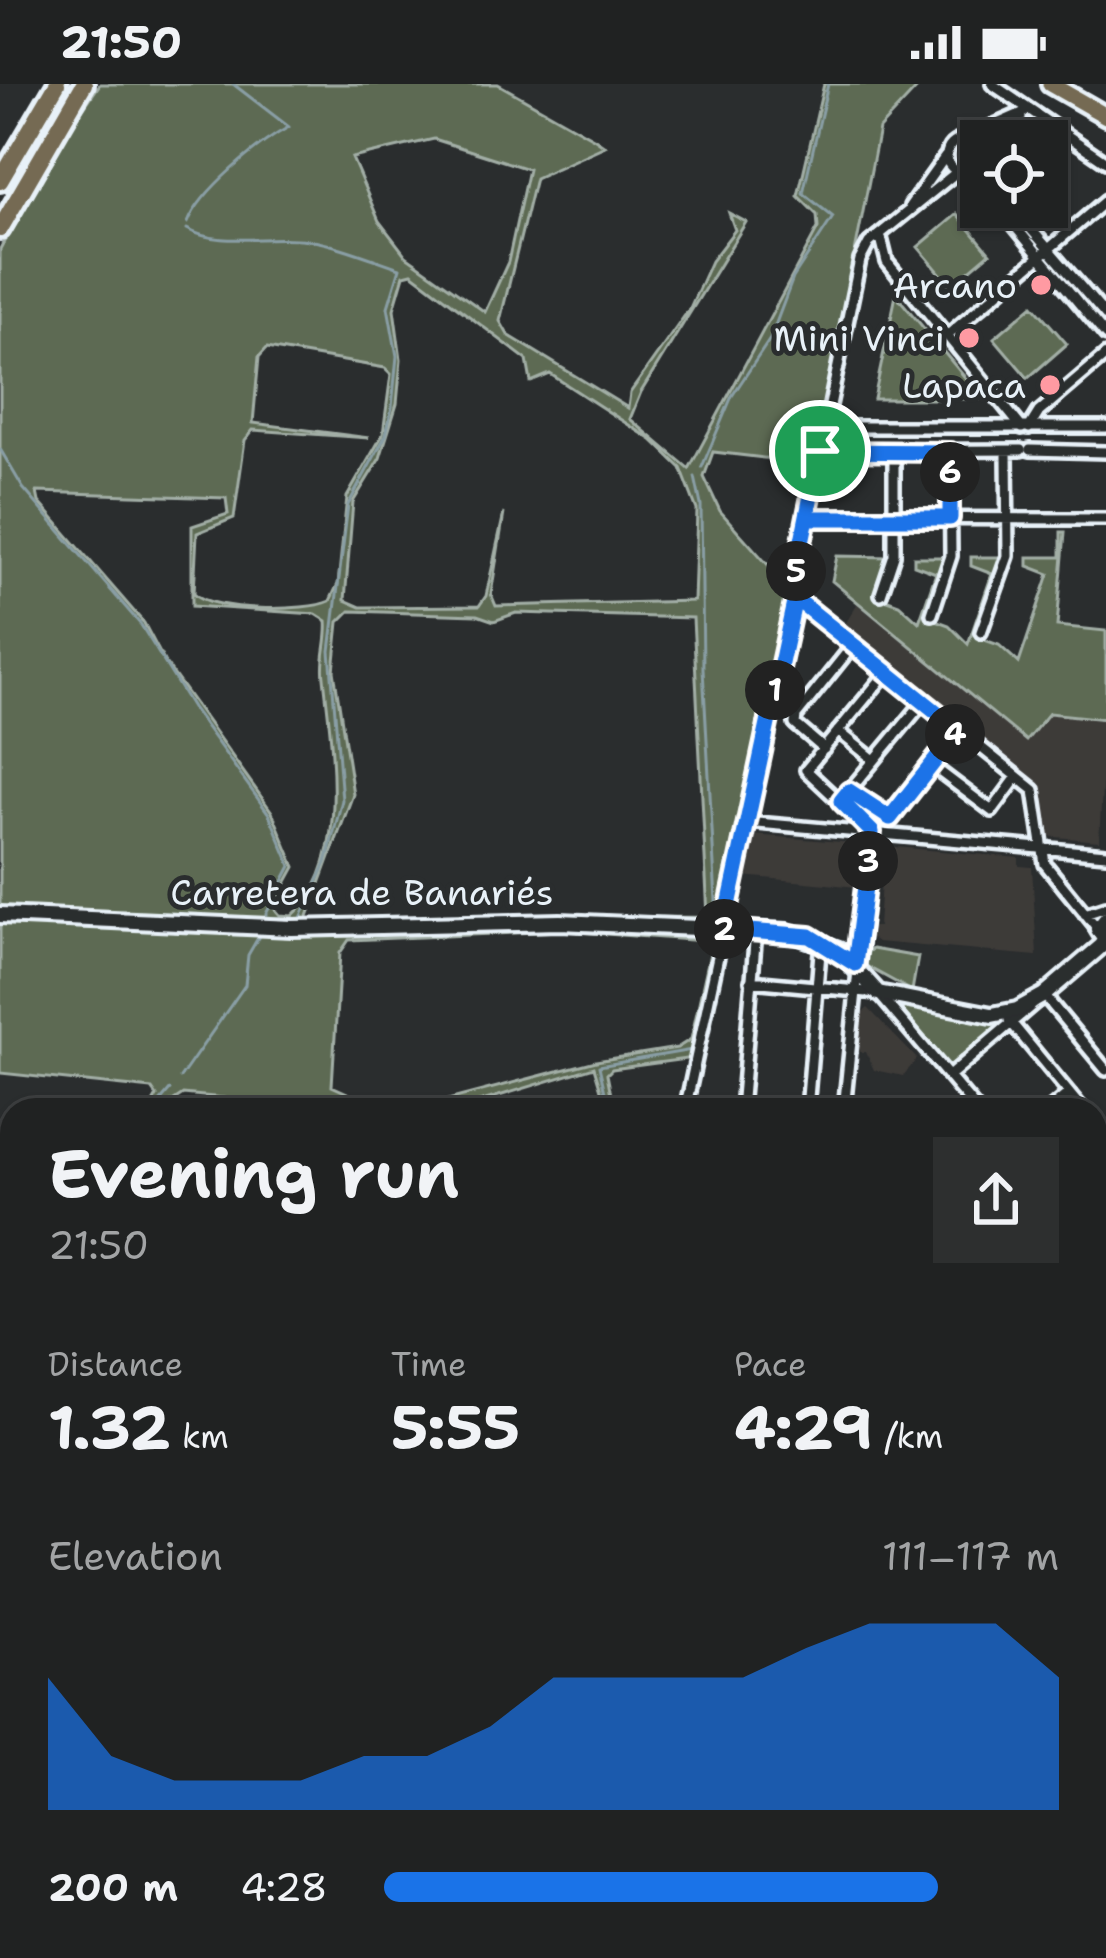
<!DOCTYPE html>
<html lang="en">
<head>
<meta charset="utf-8">
<style>
  :root { --surface:#202222; --page:#2d2f2f; --text:#f1f3f6; --muted:#a2a4a5; --line:#3d3f40; --accent:#1a73e8 }
  body { margin:0; font-family:"Shantell Sans",sans-serif; background:var(--page); color:var(--text); height:100vh; display:flex; flex-direction:column; font-size:45px; white-space:nowrap }
  * { box-sizing:border-box; margin:0 }
  p { font-size:39px; color:var(--muted) }
  .icon { flex:none; width:66px; height:66px; fill:none; stroke:currentColor; stroke-width:2; stroke-linecap:round; stroke-linejoin:round }
  .map { position:relative; flex:1; overflow:hidden }
  .sheet { position:absolute; left:0px; top:1014px; width:1107px; height:861px; display:flex; flex-direction:column; background:var(--surface); border-radius:36px 36px 0 0; box-shadow:0 3px 9px #0004,0 0 0 3px var(--line) }
  .sheet>* { flex:none }
  .buttons { position:absolute; left:960px; top:36px; display:grid; gap:24px }
  .buttons a { display:grid; place-items:center; width:108px; height:108px; border-radius:0px; background:var(--surface); box-shadow:0 3px 9px #0004,0 0 0 3px var(--line); font-size:60px }
  .pin { position:absolute; display:grid; place-items:center; width:102px; height:102px; color:#fff; margin:-51px; border:6px solid #fff; border-radius:50%; box-shadow:0 3px 12px #0007 }
  .km { position:absolute; width:60px; height:60px; margin:-30px; border-radius:50%; background:#222; color:#fff; font-size:33px; line-height:60px; text-align:center }
  .round { display:grid; place-items:center; flex:none; width:126px; height:126px; border-radius:0px; background:var(--page) }
  .summary { display:flex; align-items:center; justify-content:space-between; height:204px; padding:0 48px }
  h1 { font-size:66px; font-weight:700; line-height:90px }
  .metrics { display:grid; grid-template-columns:repeat(3,1fr); gap:18px; height:204px; padding:12px 48px }
  .metrics div { display:grid; align-content:center }
  .metrics b { font-size:60px; font-weight:700 }
  .metrics small { font-size:33px; font-weight:400 }
  .metrics p { font-size:33px }
  .chart { height:336px; padding:24px 48px }
  .chart p { display:flex; justify-content:space-between }
  .chart svg { width:100%; height:216px; margin-top:12px; fill:var(--accent); opacity:.7 }
  ul { padding:0 48px; list-style:none; font-size:39px }
  li { display:grid; grid-template-columns:192px 144px 1fr; align-items:center; height:90px }
  li i { height:30px; border-radius:15px; background:var(--accent) }
  .status { display:flex; justify-content:space-between; align-items:center; height:84px; padding:0 60px; background:var(--surface); direction:ltr }
  .status svg { height:33px; fill:currentColor }
  .map>svg:first-child { display:block }
  .built { fill:#3e3b39 }
  .green { fill:#5d6b53; stroke:#a2aea6; stroke-width:3; fill-rule:evenodd }
  .lines { fill:none; stroke-linecap:round; stroke-linejoin:round }
  .stream { stroke:#899ea5; stroke-width:3 }
  .street-casing { stroke:#e8f1f8; stroke-width:18 }
  .secondary-casing { stroke:#e8f1f8; stroke-width:22 }
  .primary-casing { stroke:#e8f1f8; stroke-width:24 }
  .highway-casing { stroke:#e8f1f8; stroke-width:26 }
  .street { stroke:#2a2d2e; stroke-width:9 }
  .secondary { stroke:#2a2d2e; stroke-width:14 }
  .primary { stroke:#756b52; stroke-width:15 }
  .highway { stroke:#756b52; stroke-width:16 }
  .route-casing { stroke:#fff; stroke-width:24 }
  .route { stroke:#1a73e8; stroke-width:15 }
  .poi-dot { fill:#ff9aa2; stroke:#2a2d2e; stroke-width:4.5 }
  .labels { text-anchor:middle; dominant-baseline:central; stroke-width:10; stroke-linejoin:round; paint-order:stroke }
  .poi-label { font-size:36px; fill:#e8f1f8; stroke:#2a2d2e; text-anchor:end }
  .street-label { font-size:36px; fill:#e8f1f8; stroke:#2a2d2e }
</style>
</head>
<body>
<div class="status"><b>21:50</b><svg viewBox="0 0 49 12"><path d="M0 12V9h3v3zM5 12V6h3v6zM10 12V3h3v9zM15 12V0h3v12zM26 1h20v11H26zM47 4h2v5h-2z"/></svg></div>
<div class="map">
<svg width="1106" height="1874" viewBox="0 0 1106 1874">
  <rect width="100%" height="100%" fill="#2a2d2e"/>
  <filter id="ink" filterUnits="userSpaceOnUse"><feTurbulence type="fractalNoise" baseFrequency=".00833" numOctaves="2"/><feDisplacementMap in="SourceGraphic" scale="24" xChannelSelector="R" yChannelSelector="G"/><feConvolveMatrix kernelMatrix="1 2 1 2 8 2 1 2 1" color-interpolation-filters="sRGB"/></filter>
  <g filter="url(#ink)">
    <path class="built" d="M 857,520 L 1026,657 L 1048,629 L 1106,635 L 1099,757 L 1046,752 L 1039,701 L 843,544 Z
      M 752,751 L 866,760 L 858,803 L 743,792 Z
      M 895,763 L 1019,774 L 1019,782 L 1032,783 L 1037,872 L 877,858 L 869,852 L 870,843 L 878,843 L 883,767 Z
      M 868,924 L 917,975 L 903,992 L 874,986 L 866,968 L 860,968 L 857,934 Z
      M 864,1863 L 1089,1863 L 1096,1874 L 862,1874 Z"/>
    <path class="green" d="M 100,0 L 498,0 L 595,55 L 605,62 L 535,94 L 500,237 L 508,251 L 628,324 L 630,309 L 690,224 L 711,177 L 735,146 L 729,129 L 746,138 L 641,308 L 630,335 L 689,385 L 818,144 L 817,131 L 798,112 L 824,0 L 921,0 L 879,45 L 814,380 L 713,368 L 704,393 L 720,427 L 778,492 L 783,490 L 790,524 L 694,974 L 612,985 L 607,990 L 614,1026 L 607,1026 L 594,983 L 476,1019 L 475,1026 L 313,1026 L 257,1018 L 236,1026 L 224,1014 L 183,1010 L 159,1026 L 149,1026 L 157,1012 L 152,1005 L 0,989 L 0,165 L 51,71 ZM 434,55 L 528,85 L 508,178 L 485,228 L 406,172 L 379,137 L 352,74 ZM 412,189 L 527,276 L 531,298 L 550,290 L 652,356 L 681,384 L 697,426 L 694,517 L 496,522 L 491,510 L 504,429 L 486,512 L 479,522 L 361,523 L 345,516 L 353,418 L 380,374 L 397,320 L 401,276 L 394,225 L 404,191 ZM 267,264 L 385,284 L 391,290 L 383,350 L 347,413 L 338,500 L 330,517 C 307,528 211,528 194,509 L 197,449 L 234,434 L 245,356 L 253,346 L 369,354 L 253,339 L 259,273 ZM 37,408 L 226,414 L 228,430 L 192,442 L 192,522 L 316,530 L 327,537 C 329,556 321,574 324,593 C 331,660 352,780 292,832 L 280,831 L 273,823 L 295,783 L 272,728 L 164,577 L 144,539 L 39,418 ZM 350,527 L 477,531 L 494,537 L 516,529 L 693,534 L 708,833 L 307,835 L 353,710 L 334,587 L 339,538 ZM 563,847 L 706,857 L 710,869 L 691,955 L 677,964 L 596,977 L 429,1021 L 354,1012 L 332,1002 L 340,869 L 349,856 Z
      M 957,130 L 990,169 L 951,202 L 918,163 Z
      M 896,211 L 983,315 L 874,315 Z
      M 1033,221 L 1067,260 L 1028,294 L 994,254 Z
      M 1061,448 L 1065,448 L 1057,542 L 1106,547 L 1106,635 L 1049,629 L 1026,657 L 832,497 L 837,472 L 890,473 L 877,512 L 899,520 L 919,538 L 936,489 L 914,481 L 914,473 L 947,473 L 927,533 L 949,541 L 968,560 L 992,490 L 971,482 L 971,473 L 1004,473 L 976,553 L 999,561 L 1019,579 L 1049,490 L 1028,482 L 1028,473 L 1061,473 Z
      M 872,865 L 918,873 L 912,907 L 866,882 L 863,871 Z
      M 898,922 L 1003,938 L 949,983 Z
      M 593,1863 L 864,1863 L 862,1874 L 592,1874 Z"/>
    <g class="lines">
      <path class="stream" d="M 188,139 C 200,107 259,59 289,43 L 233,0
        M 187,145 C 219,164 269,150 308,156 C 339,161 370,174 400,184 L 388,223 L 397,272 L 392,323 L 386,351 L 348,421 L 330,567 L 342,716 L 326,779 L 300,836 L 265,833
        M 0,365 L 23,404 L 141,541 L 193,625 L 269,730 L 291,782 L 266,830
        M 702,383 L 732,312 L 770,255 L 793,194 L 833,133 L 803,109 L 828,0
        M 695,393 L 701,421 L 703,585 L 717,835
        M 180,994 L 245,901 L 248,871 L 259,852
        M 153,1026 L 170,1006
        M 609,1026 L 599,982 L 692,966 L 715,854
        M 0,1101 L 12,1203
        M 158,1863 L 159,1874"/>
      <defs>
        <path id="street" d="M 992,0 L 1106,78
          M 963,55 L 1029,26
          M947 72a16 16 0 1 1 32 0a16 16 0 1 1-32 0Z
          M 995,57 L 1021,34
          M 967,88 L 981,102
          M 910,122 L 945,73
          M 999,123 L 1106,252
          M 1012,123 L 1106,232
          M 880,150 L 887,178 L 1022,344
          M 948,251 L 1106,116
          M 826,343 L 1106,343
          M 1029,344 L 1039,328 L 1106,271
          M 1030,366 L 1106,368
          M 820,367 L 1021,366
          M 807,434 L 1106,435
          M 881,510 L 894,471 L 894,367
          M 795,514 L 1034,706 L 1045,780 L 1098,845
          M 932,530 L 951,472 L 950,367
          M 981,548 L 1008,472 L 1007,368
          M 838,647 L 874,676
          M 824,665 L 795,640 L 796,632 L 853,561
          M 931,681 L 992,727 L 1017,693
          M 849,707 L 890,734 L 959,646
          M 848,708 L 924,617
          M 747,738 L 1106,770
          M 1085,830 L 1106,823
          M 751,897 L 878,909 L 977,1026
          M 1009,936 L 1083,1026
          M 949,992 L 1044,911 L 1106,986
          M 685,1026 L 795,514 L 792,505 L 860,176 L 869,159 L 958,87
          M 741,1026 L 756,847
          M 807,1026 L 821,856
          M 844,1026 L 872,748 L 806,686 L 887,588
          M 1049,1026 L 1069,1009
          M 1095,1040 L 1106,1053
          M 1095,1106 L 1106,1097
          M 1095,1166 L 1106,1173
          M 1095,1233 L 1106,1215
          M 1095,1349 L 1106,1340
          M 1095,1497 L 1095,1513
          M 1095,1614 L 1106,1627
          M 1095,1647 L 1106,1640
          M 1095,1721 L 1106,1714
          M 1095,1791 L 1106,1784
          M 1095,1855 L 1106,1873
          M 400,1863 L 402,1874"/>
        <path id="secondary" d="M 0,831 L 292,844 L 560,838 L 788,848 L 839,866 L 878,909 L 992,931 L 1017,926 L 1044,911 L 1106,858
          M 1106,835 L 1098,845 L 1106,858"/>
        <path id="primary" d="M 1050,0 L 1106,32"/>
        <path id="highway" d="M 0,97 L 57,0
          M 0,145 L 84,0
          M 0,1367 L 12,1427
          M 0,1517 L 5,1613 L 0,1728
          M 1,1874 L 12,1817"/>
      </defs>
      <use href="#street" class="street-casing"/>
      <use href="#secondary" class="secondary-casing"/>
      <use href="#primary" class="primary-casing"/>
      <use href="#highway" class="highway-casing"/>
      <use href="#street" class="street"/>
      <use href="#secondary" class="secondary"/>
      <use href="#primary" class="primary"/>
      <use href="#highway" class="highway"/>
    </g>
  </g>
  <g class="lines" filter="url(#ink)">
    <defs>
      <path id="route" d="M 820,367 L 792,506 L 795,514 L 724,845 L 810,852 L 855,880 L 872,748 L 841,717 L 849,707 L 890,734 L 959,646 L 795,514 L 792,506 L 807,434 L 950,434 L 950,368 L 820,367"/>
    </defs>
    <use href="#route" class="route-casing"/>
    <use href="#route" class="route"/>
  </g>
  <g class="poi-dot">
    <circle cx="1041" cy="201" r="12"/>
    <circle cx="969" cy="254" r="12"/>
    <circle cx="1050" cy="301" r="12"/>
  </g>
  <g class="labels">
    <g class="poi-label">
      <text x="1017" y="201">Arcano</text>
      <text x="945" y="254">Mini Vinci</text>
      <text x="1026" y="301">Lapaca</text>
    </g>
    <g class="street-label">
      <text x="362" y="808">Carretera de Banariés</text>
    </g>
  </g>
</svg>
<div class="buttons">
<a><svg class="icon" aria-label="locate" viewBox="0 0 24 24"><circle cx="12" cy="12" r="6"/><path d="M12 2v4M12 18v4M2 12h4M18 12h4"/></svg></a>
</div>
<div class="pin" style="left:820px;top:367px;background:#1e9e55"><svg class="icon" aria-label="arrive" viewBox="0 0 24 24"><path d="M6 21V4h12l-3 4 3 4H6"/></svg></div>
<b class="km" style="left:775px;top:606px">1</b>
<b class="km" style="left:724px;top:845px">2</b>
<b class="km" style="left:868px;top:777px">3</b>
<b class="km" style="left:955px;top:650px">4</b>
<b class="km" style="left:796px;top:487px">5</b>
<b class="km" style="left:950px;top:388px">6</b>
<section class="sheet">
<div class="summary"><div><h1>Evening run</h1><p>21:50</p></div><a class="round"><svg class="icon" aria-label="share" viewBox="0 0 24 24"><path d="M12 15V3M7 8l5-5 5 5M5 13v7h14v-7"/></svg></a></div>
<div class="metrics">
<div><p>Distance</p><b>1.32<small> km</small></b></div>
<div><p>Time</p><b>5:55</b></div>
<div><p>Pace</p><b>4:29<small> /km</small></b></div>
</div>
<div class="chart"><p><span>Elevation</span>111–117 m</p>
<svg viewBox="0 0 160 44" preserveAspectRatio="none"><path d="M0 44V17L10 33L20 38L30 38L40 38L50 33L60 33L70 27L80 17L90 17L100 17L110 17L120 11L130 6L140 6L150 6L160 17V44z"/></svg>
</div>
<ul>
<li><b>200 m</b>4:28<i style="width:82%"></i></li>
</ul>
</section>
</div>
</body>
</html>
